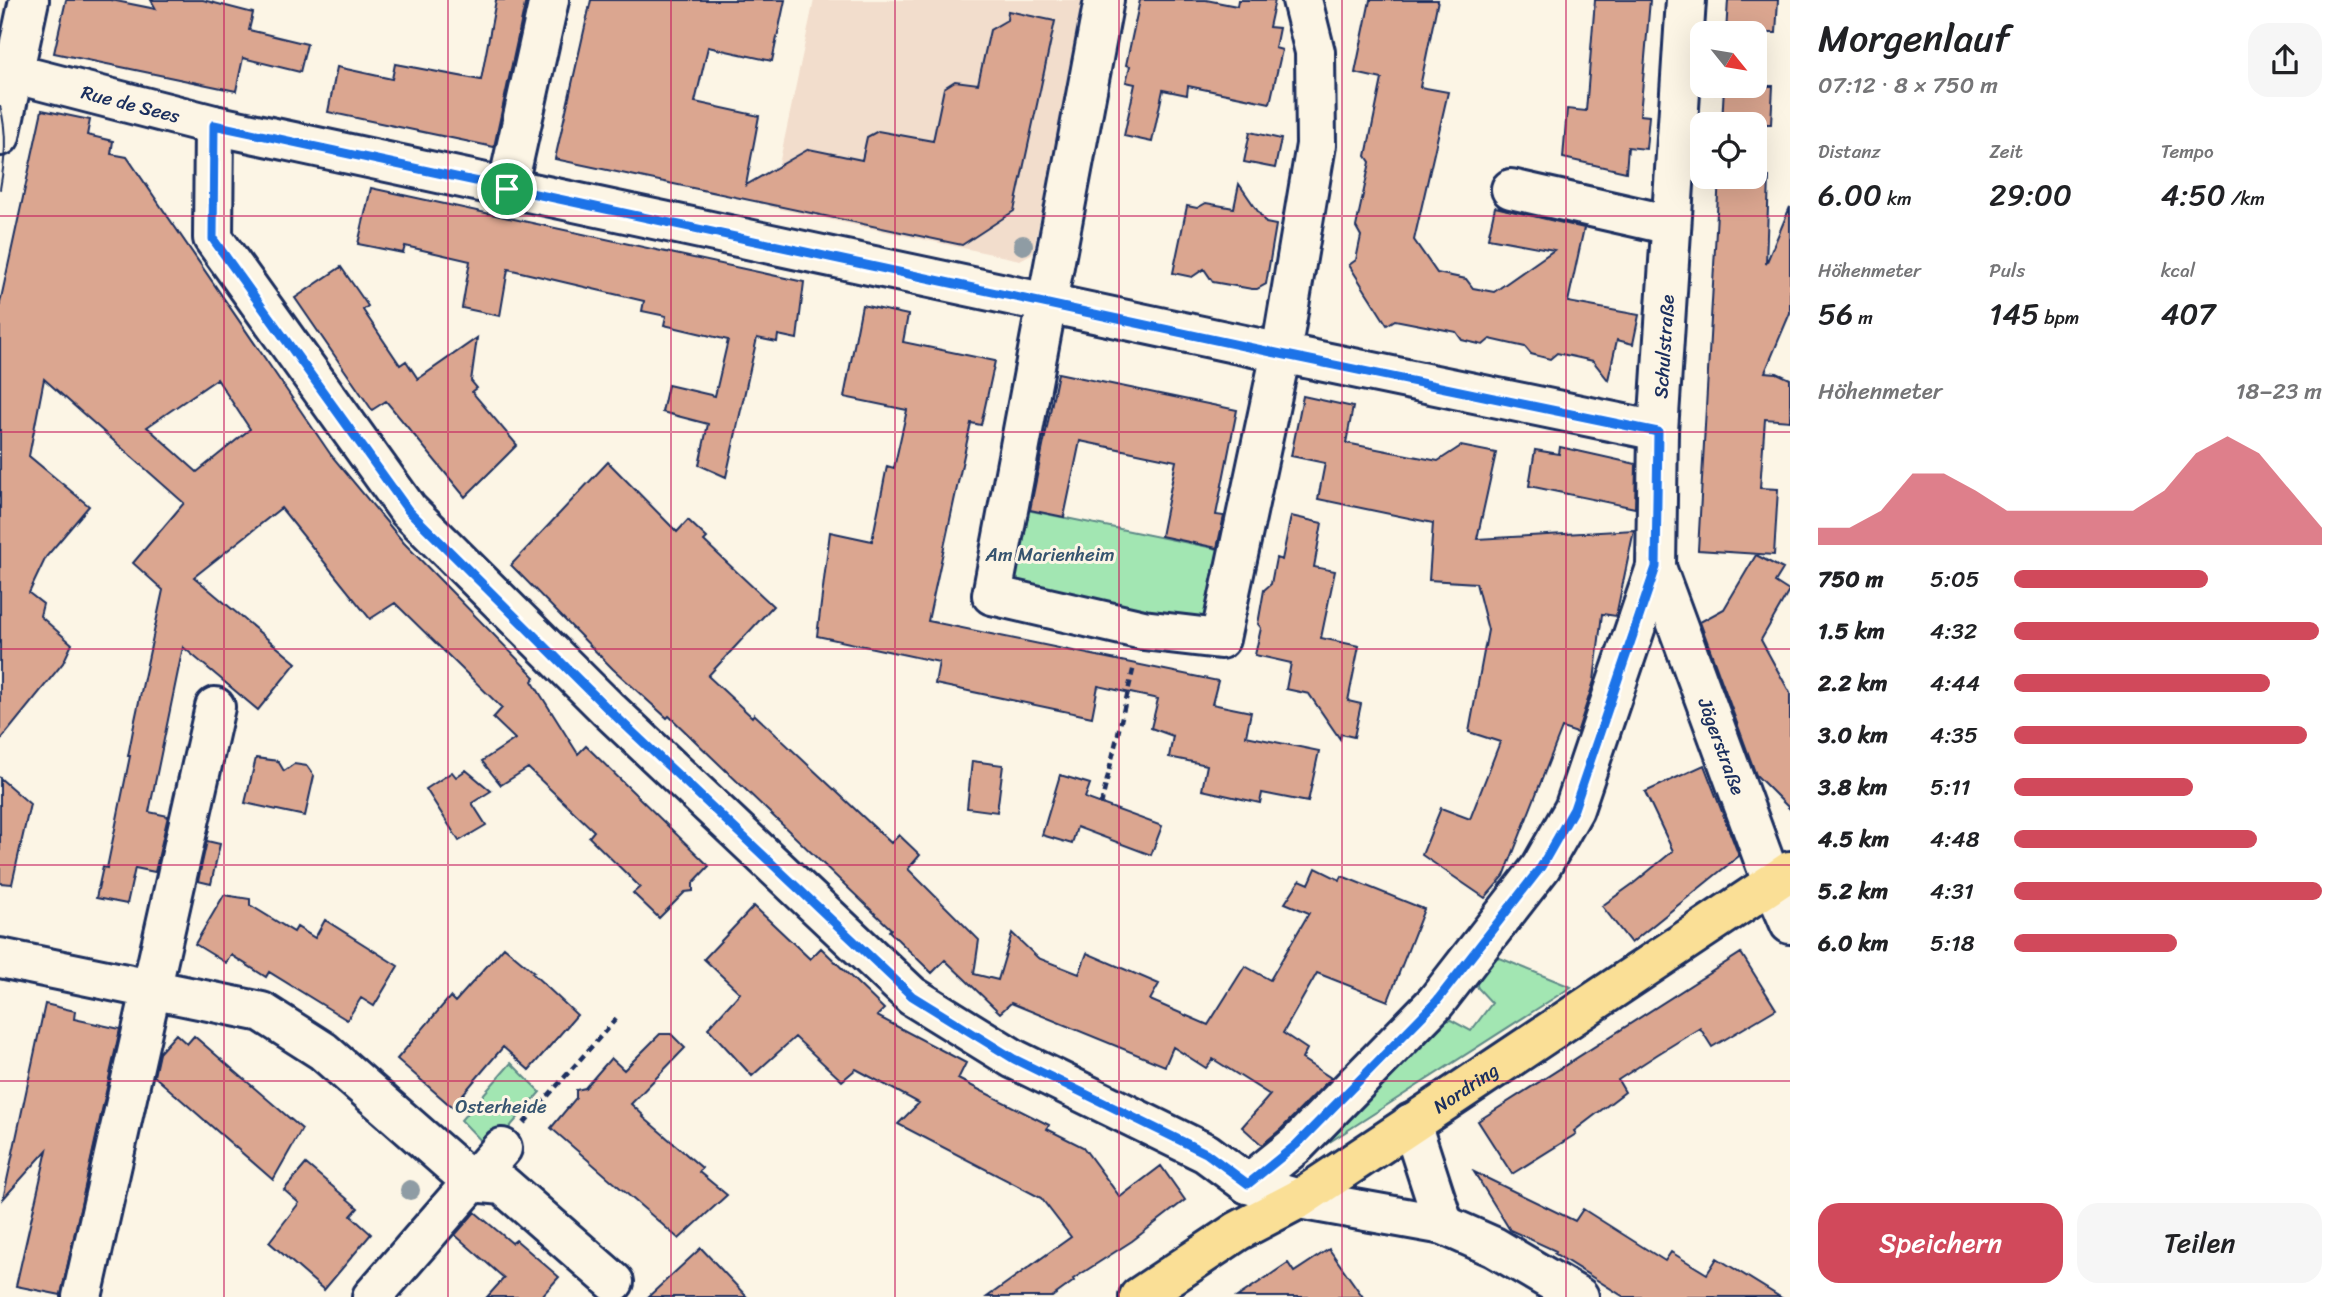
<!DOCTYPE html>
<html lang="de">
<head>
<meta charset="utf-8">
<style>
  :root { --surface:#fff; --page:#f6f6f6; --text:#202124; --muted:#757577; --accent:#d1495b }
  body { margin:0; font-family:Sriracha,sans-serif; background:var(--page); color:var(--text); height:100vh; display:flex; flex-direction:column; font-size:26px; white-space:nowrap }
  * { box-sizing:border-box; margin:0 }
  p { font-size:23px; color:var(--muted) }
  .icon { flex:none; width:38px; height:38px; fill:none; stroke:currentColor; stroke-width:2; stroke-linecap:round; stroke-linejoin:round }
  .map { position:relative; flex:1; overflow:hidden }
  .sheet { display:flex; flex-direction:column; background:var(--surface); width:560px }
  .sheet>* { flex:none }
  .needle { width:46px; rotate:120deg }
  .fabs { position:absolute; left:1690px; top:21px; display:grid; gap:14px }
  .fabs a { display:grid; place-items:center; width:77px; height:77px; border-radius:14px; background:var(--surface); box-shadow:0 7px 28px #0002; font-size:35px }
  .pin { position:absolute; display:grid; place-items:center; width:60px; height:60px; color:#fff; margin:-30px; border:4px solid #fff; border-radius:50%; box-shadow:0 2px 7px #0007 }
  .round { display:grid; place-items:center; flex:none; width:74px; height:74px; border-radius:21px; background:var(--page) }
  .overview { display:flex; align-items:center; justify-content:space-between; height:119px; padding:0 28px }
  h1 { font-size:38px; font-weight:600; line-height:52px }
  .stats { display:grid; grid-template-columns:repeat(3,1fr); gap:10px; height:119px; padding:7px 28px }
  .stats div { display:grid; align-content:center }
  .stats b { font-size:30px; font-weight:600 }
  .stats small { font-size:19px; font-weight:400 }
  .stats p { font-size:19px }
  .chart { height:196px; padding:14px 28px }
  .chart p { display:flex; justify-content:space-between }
  .chart svg { width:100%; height:126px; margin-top:7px; fill:var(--accent); opacity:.7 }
  .cta { display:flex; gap:14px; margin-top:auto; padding:14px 28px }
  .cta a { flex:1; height:80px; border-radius:21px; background:var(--accent); color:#fff; font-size:28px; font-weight:600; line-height:80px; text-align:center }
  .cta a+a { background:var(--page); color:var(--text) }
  ul { padding:0 28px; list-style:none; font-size:23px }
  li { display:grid; grid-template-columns:112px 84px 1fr; align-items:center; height:52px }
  li i { height:18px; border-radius:9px; background:var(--accent) }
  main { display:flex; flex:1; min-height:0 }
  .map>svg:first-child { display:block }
  .built { fill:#f2ddcc }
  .green { fill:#a2e6b2; stroke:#5e8a88; stroke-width:2 }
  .building { fill:#dba690; stroke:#1b2f5e; stroke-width:2; fill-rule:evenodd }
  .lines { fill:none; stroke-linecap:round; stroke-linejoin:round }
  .minor-casing { stroke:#1b2f5e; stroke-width:44 }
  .major-casing { stroke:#1b2f5e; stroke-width:44 }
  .path { stroke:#1b2f5e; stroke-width:4.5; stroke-dasharray:7 5; stroke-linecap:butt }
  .minor { stroke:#fcf5e5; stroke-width:38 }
  .major { stroke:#fadf96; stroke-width:38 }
  .tram { stroke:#1b2f5e; stroke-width:2 }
  .tree { fill:#8f9ca4 }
  .route-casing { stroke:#fff; stroke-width:14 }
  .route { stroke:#1a73e8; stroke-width:9 }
  .grid { fill:none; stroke:#c2185b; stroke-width:2; stroke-opacity:0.55 }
  .labels { text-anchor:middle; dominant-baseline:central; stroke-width:6; stroke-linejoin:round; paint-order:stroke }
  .street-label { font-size:19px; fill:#1b2f5e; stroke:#fcf5e5 }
  .park-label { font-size:19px; fill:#36546f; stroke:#fcf5e5 }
</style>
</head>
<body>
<main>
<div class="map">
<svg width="1790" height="1297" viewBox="0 0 1790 1297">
  <rect width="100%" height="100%" fill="#fcf5e5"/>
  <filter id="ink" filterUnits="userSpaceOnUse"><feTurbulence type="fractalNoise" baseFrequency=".0143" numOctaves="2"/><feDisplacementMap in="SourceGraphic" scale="14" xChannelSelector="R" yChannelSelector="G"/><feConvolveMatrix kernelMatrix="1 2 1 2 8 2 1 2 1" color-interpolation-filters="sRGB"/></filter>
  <g filter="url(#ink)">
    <path class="built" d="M 814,0 L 1086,0 L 1033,253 L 1020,260 L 770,207 Z"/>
    <path class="green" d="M 1017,508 L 1223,550 L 1211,607 L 1201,619 L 1183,621 L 1009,580 Z
      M 1490,954 L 1571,987 L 1300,1161 L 1432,1022 L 1451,1020 L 1471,1031 L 1492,1003 L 1478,988 L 1473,975 Z
      M 511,1063 L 540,1092 L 490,1150 L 461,1120 Z"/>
    <path class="building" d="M 66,0 L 111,0 L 156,9 L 151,0 L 203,0 L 253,13 L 249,30 L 307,44 L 300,72 L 243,58 L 236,91 L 54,53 Z
      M 496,0 L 526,0 L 494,147 L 328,112 L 337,67 L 392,79 L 395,64 L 481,80 Z
      M 591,0 L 785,0 L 772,61 L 708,47 L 695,102 L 759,116 L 746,185 L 809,149 L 862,160 L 867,137 L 878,131 L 933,141 L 944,88 L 955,81 L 978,84 L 990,30 L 1007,20 L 1008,11 L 1055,21 L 1014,211 L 962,245 L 555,159 Z
      M 1140,0 L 1206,0 L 1237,6 L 1238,0 L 1275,0 L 1269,27 L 1279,28 L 1275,48 L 1282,50 L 1270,103 L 1188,86 L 1187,95 L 1163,90 L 1152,142 L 1124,136 L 1135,84 L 1126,82 L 1130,66 L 1126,65 Z
      M 1370,0 L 1438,0 L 1420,87 L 1448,92 L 1414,240 L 1437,273 L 1466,279 L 1473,288 L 1494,292 L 1554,250 L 1488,238 L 1495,207 L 1584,228 L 1568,302 L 1639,315 L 1633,344 L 1617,340 L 1608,380 L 1593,361 L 1557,353 L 1550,359 L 1531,354 L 1525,347 L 1490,339 L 1483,345 L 1462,340 L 1456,332 L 1395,320 L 1387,325 L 1349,265 L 1356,260 L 1361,236 L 1356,227 L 1370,162 L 1366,156 L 1382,79 L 1355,73 Z
      M 1595,0 L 1650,0 L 1640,115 L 1649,116 L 1646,149 L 1628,147 L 1626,172 L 1563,158 L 1567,109 L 1586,111 Z
      M 1728,0 L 1778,0 L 1776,33 L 1726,33 Z
      M 1724,86 L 1773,86 L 1771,124 L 1722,124 Z
      M 42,110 L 90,120 L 87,135 L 113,141 L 111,154 L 127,157 L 331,455 L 404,543 L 535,677 L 532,681 L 578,754 L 586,746 L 709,866 L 693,883 L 693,891 L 685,892 L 659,918 L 633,893 L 640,887 L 589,837 L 594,831 L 528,768 L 501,785 L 482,761 L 515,739 L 493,718 L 502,708 L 395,603 L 370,619 L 281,508 L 194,577 L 296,663 L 258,710 L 183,647 L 149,812 L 168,816 L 155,872 L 135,868 L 127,904 L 96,898 L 103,867 L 107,868 L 130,756 L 128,756 L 135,720 L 163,590 L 133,563 L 184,503 L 44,379 L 29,456 L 89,506 L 46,557 L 29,593 L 43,604 L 40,616 L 72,644 L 63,663 L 0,741 L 0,303 ZM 217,379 L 250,429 L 197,472 L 147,427 Z
      M 1250,132 L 1281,139 L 1275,168 L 1244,162 Z
      M 1719,177 L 1769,177 L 1766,264 L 1790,207 L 1790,313 L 1765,372 L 1777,373 L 1790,379 L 1790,421 L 1765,419 L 1760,488 L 1778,489 L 1774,555 L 1698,550 Z
      M 1239,184 L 1266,223 L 1276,225 L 1266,284 L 1257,289 L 1252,289 L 1213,282 L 1204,269 L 1192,277 L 1173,273 L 1187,206 L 1197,208 L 1206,203 L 1234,208 Z
      M 371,188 L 804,282 L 797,339 L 778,335 L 777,342 L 757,338 L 726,477 L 699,465 L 708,424 L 662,412 L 668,385 L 715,396 L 728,340 L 664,325 L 666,316 L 642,311 L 644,301 L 508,269 L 500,316 L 462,308 L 470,261 L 405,246 L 403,253 L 358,244 Z
      M 341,267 L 368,306 L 363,310 L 400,365 L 406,361 L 418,379 L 477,338 L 471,381 L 477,388 L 472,392 L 517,445 L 465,497 L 386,401 L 372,410 L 295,298 Z
      M 862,305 L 908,315 L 903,342 L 995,361 L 981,425 L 971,423 L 928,621 L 1218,681 L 1212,704 L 1251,712 L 1246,736 L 1319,751 L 1308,802 L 1262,793 L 1260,803 L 1202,790 L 1207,765 L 1169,757 L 1173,736 L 1151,728 L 1158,699 L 1098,686 L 1092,717 L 935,684 L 939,662 L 817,636 L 830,532 L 872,541 L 887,466 L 894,468 L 907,410 L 844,397 Z
      M 1058,373 L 1237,410 L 1216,515 L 1224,516 L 1217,548 L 1161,536 L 1176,461 L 1080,441 L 1064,517 L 1030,510 Z
      M 1303,396 L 1353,407 L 1346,443 L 1438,461 L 1461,446 L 1496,453 L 1477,539 L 1634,530 L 1616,616 L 1602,614 L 1594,681 L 1577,733 L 1562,728 L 1504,876 L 1485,898 L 1422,855 L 1441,808 L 1470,819 L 1500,742 L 1469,732 L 1488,630 L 1476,583 L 1429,580 L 1433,523 L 1318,499 L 1325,463 L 1291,456 Z
      M 1560,447 L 1636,464 L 1635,508 L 1529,486 L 1535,450 L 1559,454 Z
      M 608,462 L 677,532 L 688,520 L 707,538 L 704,541 L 773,606 L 708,676 L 752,717 L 754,714 L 891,843 L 899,835 L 920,855 L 908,869 L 979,940 L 974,974 L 998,980 L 1012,933 L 1038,958 L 1079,974 L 1087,953 L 1159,984 L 1150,1000 L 1208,1025 L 1245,966 L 1270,980 L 1309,913 L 1285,903 L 1300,880 L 1309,884 L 1316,868 L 1340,880 L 1342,876 L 1424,909 L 1388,1001 L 1317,973 L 1283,1033 L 1307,1049 L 1302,1059 L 1331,1078 L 1281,1129 L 1262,1145 L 1242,1127 L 1270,1095 L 1213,1059 L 1206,1068 L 1173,1047 L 1165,1066 L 1011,1003 L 1000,1013 L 945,960 L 932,973 L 889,931 L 891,929 L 669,716 L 667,718 L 613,669 L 511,565 Z
      M 1291,516 L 1322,523 L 1314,567 L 1335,571 L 1321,638 L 1359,646 L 1348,701 L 1361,704 L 1354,737 L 1341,734 L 1340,739 L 1309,694 L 1286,689 L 1291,663 L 1255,655 L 1261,628 L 1258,624 L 1264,590 L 1271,584 L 1276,558 L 1282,560 Z
      M 1756,555 L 1783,569 L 1775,582 L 1789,591 L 1761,640 L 1790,693 L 1790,809 L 1756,775 L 1700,622 L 1724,609 Z
      M 256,758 L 278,761 L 284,771 L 294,764 L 307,766 L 314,776 L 305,816 L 245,803 Z
      M 972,761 L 1003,765 L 997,812 L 967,808 Z
      M 1704,765 L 1739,856 L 1631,943 L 1602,906 L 1634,883 L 1673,851 L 1645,792 Z
      M 466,770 L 491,791 L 472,803 L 486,825 L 459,841 L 426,789 L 452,772 L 456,777 Z
      M 1060,775 L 1090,784 L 1085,798 L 1162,826 L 1151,855 L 1077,827 L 1072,844 L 1042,835 Z
      M 0,778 L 30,804 L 12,884 L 0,883 Z
      M 207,841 L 220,844 L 211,884 L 198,881 Z
      M 224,895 L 250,899 L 250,905 L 294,932 L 297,927 L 315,938 L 325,920 L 398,966 L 374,1006 L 361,998 L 347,1020 L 269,972 L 266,977 L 231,955 L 226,963 L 195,944 Z
      M 754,906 L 810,959 L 821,948 L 884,1009 L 877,1016 L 966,1063 L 958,1079 L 1049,1125 L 1047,1129 L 1083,1147 L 1120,1197 L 1161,1166 L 1185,1200 L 1132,1241 L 1073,1279 L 1074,1281 L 1052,1297 L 987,1297 L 1071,1237 L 1041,1198 L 898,1124 L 919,1103 L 856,1069 L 842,1081 L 795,1037 L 752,1076 L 708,1028 L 740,993 L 704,959 Z
      M 504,947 L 534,972 L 532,973 L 577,1015 L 529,1070 L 503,1047 L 452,1107 L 397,1059 L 450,997 L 455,1002 Z
      M 1741,953 L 1776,1009 L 1712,1047 L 1700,1028 L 1658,1054 L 1618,1080 L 1625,1092 L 1574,1131 L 1576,1134 L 1512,1174 L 1478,1121 Z
      M 45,1004 L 75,1011 L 74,1019 L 120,1029 L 61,1295 L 16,1286 L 47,1150 L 3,1199 Z
      M 176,1034 L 187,1044 L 194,1036 L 302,1129 L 273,1180 L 154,1076 L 159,1053 Z
      M 660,1034 L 671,1034 L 685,1048 L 631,1104 L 644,1116 L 643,1117 L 702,1168 L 699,1172 L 727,1195 L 679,1239 L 551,1128 L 576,1098 L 576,1090 L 585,1088 L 611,1058 L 624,1070 Z
      M 306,1164 L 358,1208 L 351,1216 L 371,1234 L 324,1290 L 269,1242 L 299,1203 L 284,1190 Z
      M 1474,1172 L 1575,1221 L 1583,1209 L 1665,1261 L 1671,1252 L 1707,1274 L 1717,1258 L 1780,1297 L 1624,1297 L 1554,1253 L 1556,1251 L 1510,1230 Z
      M 475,1212 L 512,1243 L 516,1240 L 559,1277 L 541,1297 L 487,1297 L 504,1278 L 455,1235 Z
      M 701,1248 L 747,1297 L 648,1297 Z
      M 1329,1249 L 1363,1297 L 1237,1297 L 1288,1263 L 1294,1272 Z"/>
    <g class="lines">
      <defs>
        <g id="minor">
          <path d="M 1104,0 L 992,595 L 1143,630 L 1220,639 L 1281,353 L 1316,145 L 1315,52 L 1302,0"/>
          <path id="s1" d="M 0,70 L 214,125 L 1281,353 L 1658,431"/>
          <path d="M 214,125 L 213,238 L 408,510 L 607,708 L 912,996 L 1014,1059 L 1206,1153 L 1248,1184 L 1299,1199 L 1444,1225 L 1494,1247 L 1579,1297"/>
          <path d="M 0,136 L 29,0"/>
          <path d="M 507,189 L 549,0"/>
          <path d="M 1511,189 L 1671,225"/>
          <path id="s2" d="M 1656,567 L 1772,882 L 1790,924"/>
          <path d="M 0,958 L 262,1012 L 323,1051 L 472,1182 L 372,1297"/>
          <path d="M 1411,1123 L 1444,1225"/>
          <path d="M 502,1148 L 472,1182 L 503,1185 L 614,1282"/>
          <path id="s3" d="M 1248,1184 L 1296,1145 L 1436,1002 L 1541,867 L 1574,809 L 1656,567 L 1658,431 L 1686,0"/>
          <path d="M 82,1297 L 215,707"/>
        </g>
        <g id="major">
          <path id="s4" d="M 1139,1297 L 1238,1231 L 1299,1199 L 1790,871"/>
        </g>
      </defs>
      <use href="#minor" class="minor-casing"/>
      <use href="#major" class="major-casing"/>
      <path class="path" d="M 1101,805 L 1134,666
        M 524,1123 L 616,1019"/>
      <use href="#minor" class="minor"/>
      <use href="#major" class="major"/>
      <path class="tram" d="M 0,106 C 8,135 5,160 0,189"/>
    </g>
    <g class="tree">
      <circle cx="1023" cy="245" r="10"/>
      <circle cx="410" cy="1190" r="10"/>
    </g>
  </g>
  <g class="lines" filter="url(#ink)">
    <defs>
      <path id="route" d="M 214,125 L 1281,354 L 1658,432 L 1656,567 L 1574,809 L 1541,867 L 1436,1002 L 1296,1145 L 1248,1184 L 1206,1153 L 1014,1059 L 912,996 L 607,708 L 408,510 L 213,239 Z"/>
    </defs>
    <use href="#route" class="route-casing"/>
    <use href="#route" class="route"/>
  </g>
  <path class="grid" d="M 224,0 L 224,1297M 448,0 L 448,1297M 671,0 L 671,1297M 895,0 L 895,1297M 1119,0 L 1119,1297M 1342,0 L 1342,1297M 1566,0 L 1566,1297M 0,216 L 1790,216M 0,432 L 1790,432M 0,649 L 1790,649M 0,865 L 1790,865M 0,1081 L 1790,1081"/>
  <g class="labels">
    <g class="street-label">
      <text stroke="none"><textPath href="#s1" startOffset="135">Rue de Sees</textPath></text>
      <text stroke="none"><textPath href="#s3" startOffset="976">Schulstraße</textPath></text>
      <text stroke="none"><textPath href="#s2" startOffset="191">Jägerstraße</textPath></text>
      <text stroke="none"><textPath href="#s4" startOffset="388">Nordring</textPath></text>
    </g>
    <g class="park-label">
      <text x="1050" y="554">Am Marienheim</text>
      <text x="501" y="1106">Osterheide</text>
    </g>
  </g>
</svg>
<div class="fabs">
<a><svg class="needle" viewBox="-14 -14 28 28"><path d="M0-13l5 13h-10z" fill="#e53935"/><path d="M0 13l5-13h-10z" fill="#757577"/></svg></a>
<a><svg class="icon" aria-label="locate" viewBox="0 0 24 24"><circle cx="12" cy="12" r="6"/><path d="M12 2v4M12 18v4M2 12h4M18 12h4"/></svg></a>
</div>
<div class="pin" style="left:507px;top:189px;background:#1e9e55"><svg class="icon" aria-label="arrive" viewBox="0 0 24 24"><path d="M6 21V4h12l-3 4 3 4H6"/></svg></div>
</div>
<section class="sheet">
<div class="overview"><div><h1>Morgenlauf</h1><p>07:12 · 8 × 750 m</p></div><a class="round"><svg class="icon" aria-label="share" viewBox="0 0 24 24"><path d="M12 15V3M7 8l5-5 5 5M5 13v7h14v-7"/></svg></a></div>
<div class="stats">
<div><p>Distanz</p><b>6.00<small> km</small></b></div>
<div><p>Zeit</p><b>29:00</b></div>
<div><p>Tempo</p><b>4:50<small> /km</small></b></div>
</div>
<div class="stats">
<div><p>Höhenmeter</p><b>56<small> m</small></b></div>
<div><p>Puls</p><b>145<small> bpm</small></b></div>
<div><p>kcal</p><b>407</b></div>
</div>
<div class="chart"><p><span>Höhenmeter</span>18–23 m</p>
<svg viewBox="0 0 160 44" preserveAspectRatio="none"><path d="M0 44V38L10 38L20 32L30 19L40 19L50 25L60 32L70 32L80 32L90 32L100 32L110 25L120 12L130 6L140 12L150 25L160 38V44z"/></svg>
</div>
<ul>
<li><b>750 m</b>5:05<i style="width:63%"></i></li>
<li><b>1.5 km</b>4:32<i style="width:99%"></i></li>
<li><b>2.2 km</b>4:44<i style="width:83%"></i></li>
<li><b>3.0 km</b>4:35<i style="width:95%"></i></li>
<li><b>3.8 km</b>5:11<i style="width:58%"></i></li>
<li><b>4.5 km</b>4:48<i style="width:79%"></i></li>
<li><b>5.2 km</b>4:31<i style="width:100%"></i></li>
<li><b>6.0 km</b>5:18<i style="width:53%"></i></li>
</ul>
<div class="cta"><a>Speichern</a><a>Teilen</a></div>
</section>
</main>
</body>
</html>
